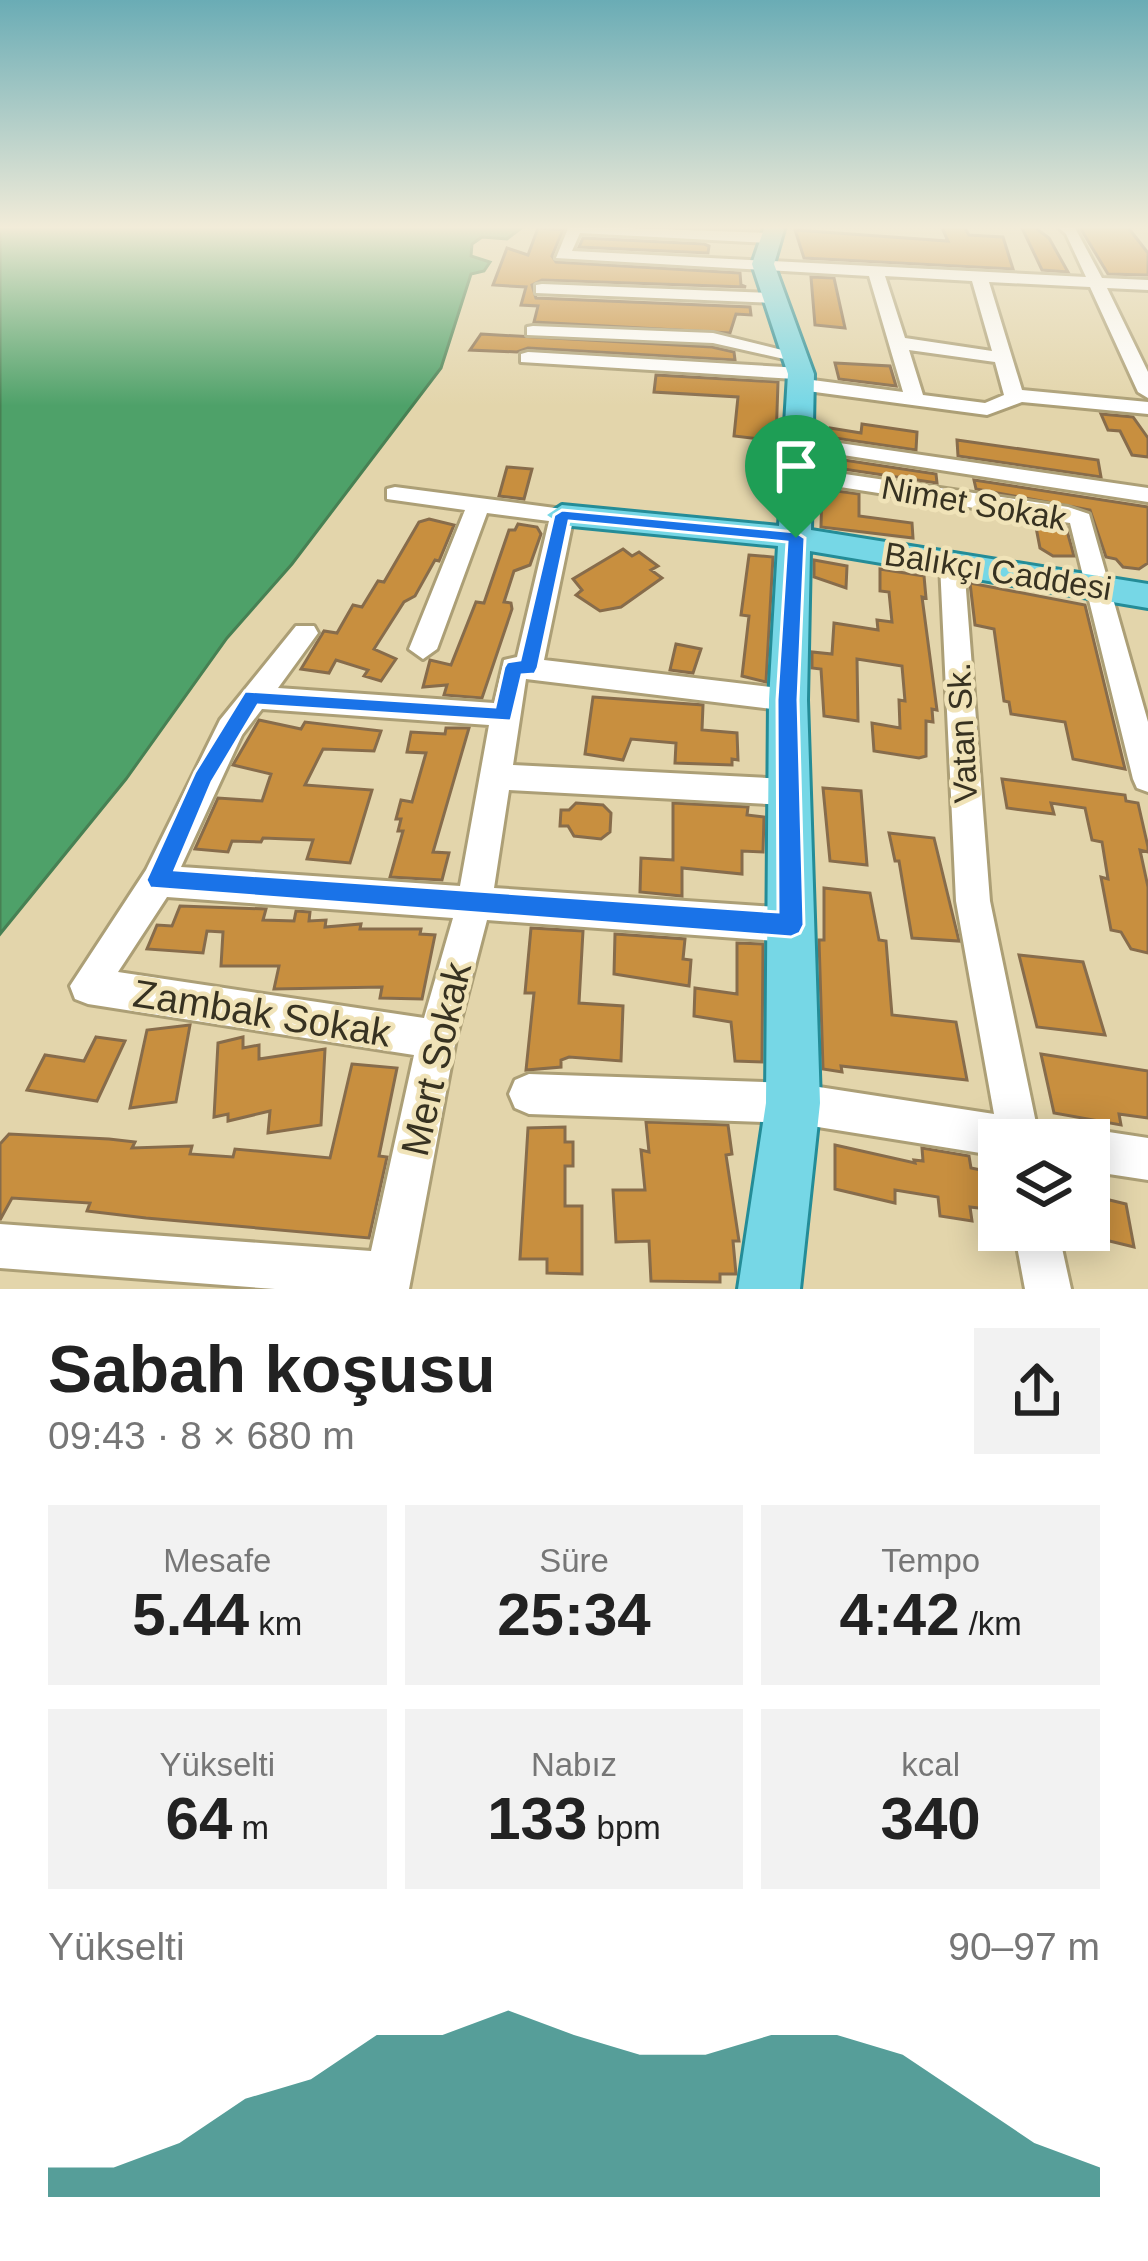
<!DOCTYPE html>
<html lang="tr">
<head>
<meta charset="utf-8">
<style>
  :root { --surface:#fff; --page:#f2f2f2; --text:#222; --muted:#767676; --accent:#0f766e }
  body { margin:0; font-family:Arial,sans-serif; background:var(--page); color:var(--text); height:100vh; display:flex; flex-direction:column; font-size:45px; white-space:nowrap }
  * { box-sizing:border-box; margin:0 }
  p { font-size:39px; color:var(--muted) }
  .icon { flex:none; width:66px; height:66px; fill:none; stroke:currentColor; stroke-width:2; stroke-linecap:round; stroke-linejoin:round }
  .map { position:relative; height:1289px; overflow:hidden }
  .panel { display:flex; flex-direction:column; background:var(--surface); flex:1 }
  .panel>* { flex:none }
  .buttons { position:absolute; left:978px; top:1119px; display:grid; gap:24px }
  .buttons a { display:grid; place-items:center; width:132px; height:132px; border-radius:0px; background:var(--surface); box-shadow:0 6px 30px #0003; font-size:60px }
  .pin { position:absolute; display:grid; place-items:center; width:102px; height:102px; color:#fff; margin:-123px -51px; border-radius:50% 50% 50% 0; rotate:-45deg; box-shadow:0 0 12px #0007 }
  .pin .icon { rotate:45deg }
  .round { display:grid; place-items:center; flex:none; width:126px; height:126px; border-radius:0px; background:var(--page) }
  .head { display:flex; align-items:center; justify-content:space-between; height:204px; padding:0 48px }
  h1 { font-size:66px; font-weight:700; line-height:90px }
  .metrics { display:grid; grid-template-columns:repeat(3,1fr); gap:18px; height:204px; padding:12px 48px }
  .metrics div { display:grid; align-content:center; border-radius:0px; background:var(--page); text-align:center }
  .metrics b { font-size:60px; font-weight:700 }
  .metrics small { font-size:33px; font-weight:400 }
  .metrics p { font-size:33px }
  .chart { height:336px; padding:24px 48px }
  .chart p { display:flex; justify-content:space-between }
  .chart svg { width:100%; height:216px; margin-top:12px; fill:var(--accent); opacity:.7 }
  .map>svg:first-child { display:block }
  .water { fill:#4ea169; stroke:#478053; stroke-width:3 }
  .building { fill:#c88f3f; stroke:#876c4b; stroke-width:3 }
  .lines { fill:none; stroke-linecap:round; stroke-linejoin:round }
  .minor-casing { stroke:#ac9f76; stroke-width:6 }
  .major-casing { stroke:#248c97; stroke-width:6 }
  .minor { fill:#fff; fill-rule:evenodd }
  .major { fill:#76d7e6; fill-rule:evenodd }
  .route { fill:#1a73e8; stroke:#fff; stroke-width:3; fill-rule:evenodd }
  .labels { text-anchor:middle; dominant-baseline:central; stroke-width:9; stroke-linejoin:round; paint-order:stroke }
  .street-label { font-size:33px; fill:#373221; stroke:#f0e3b8 }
  .near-street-label { font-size:39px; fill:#373221; stroke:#f0e3b8 }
</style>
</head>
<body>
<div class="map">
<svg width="1148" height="1289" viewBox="0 0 1148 1289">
  <rect width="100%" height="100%" fill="#e3d5ab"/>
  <path class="water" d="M 0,226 L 524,226 L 507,239 L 482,237 L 472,244 L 471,256 L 490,262 L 484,271 L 471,274 L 441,368 L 292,564 L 227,638 L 126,779 L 0,934 Z"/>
  <path class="building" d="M 947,226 L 964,227 L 969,235 L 1003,237 L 1013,269 L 804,258 L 795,230 L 948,241 L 942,228 Z
    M 1021,226 L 1033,226 L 1049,238 L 1068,272 L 1042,270 Z
    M 1079,226 L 1127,226 L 1148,253 L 1148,275 L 1108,274 Z
    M 538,228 L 563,230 L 552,256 L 556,262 L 740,273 L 741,285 L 746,287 L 542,280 L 532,285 L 536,298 L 750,307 L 751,315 L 736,314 L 730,333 L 534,322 L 538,306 L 521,305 L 526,287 L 493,285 L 507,248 L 528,255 Z
    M 583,238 L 704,244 L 709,246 L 708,253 L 579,247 Z
    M 811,277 L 834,278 L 845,328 L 815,325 Z
    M 481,334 L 712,347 L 734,352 L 735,360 L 528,348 L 517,352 L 470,350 Z
    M 835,363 L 890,366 L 896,386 L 839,379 Z
    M 656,375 L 778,382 L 776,441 L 734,436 L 738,397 L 654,392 Z
    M 1101,414 L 1133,417 L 1148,438 L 1148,457 L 1132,455 L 1120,431 L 1108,430 Z
    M 862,424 L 917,432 L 916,450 L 828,437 L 830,428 L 861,433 Z
    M 957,440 L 1098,460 L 1101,477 L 958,456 Z
    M 824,457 L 936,474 L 937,483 L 823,466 Z
    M 507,467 L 532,469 L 524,499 L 499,496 Z
    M 974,480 L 1148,507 L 1148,563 L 1139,569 L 1123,567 L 1116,559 L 1106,557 L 1090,510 L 976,489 Z
    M 822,489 L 859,494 L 859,516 L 912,523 L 913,538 L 821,527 Z
    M 429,519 L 454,525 L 439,561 L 435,560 L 415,596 L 404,602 L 374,649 L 396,659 L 381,681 L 364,676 L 368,670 L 336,660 L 329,673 L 301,669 L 324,631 L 337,633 L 353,605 L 362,607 L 378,581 L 384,582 L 419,522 Z
    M 1035,522 L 1066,527 L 1074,556 L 1053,556 L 1040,548 Z
    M 518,524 L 537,527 L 541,534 L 530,565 L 514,571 L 504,602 L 511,603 L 512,609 L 482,698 L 444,695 L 447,685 L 423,687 L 430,660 L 451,665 L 476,602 L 484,603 L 509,530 L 515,530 Z
    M 623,549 L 632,556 L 639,552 L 658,566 L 651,570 L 662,578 L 621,607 L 600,611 L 576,595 L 582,590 L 573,579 Z
    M 749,555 L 773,557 L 766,682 L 742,676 L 749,616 L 741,615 Z
    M 814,560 L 847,566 L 846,588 L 814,577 Z
    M 880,569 L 924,576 L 926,598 L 922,597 L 937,710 L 932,709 L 933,722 L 926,721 L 926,756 L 919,758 L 874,751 L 872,723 L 900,728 L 899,700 L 905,701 L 902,666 L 857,659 L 858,721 L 824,716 L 821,669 L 812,668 L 812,652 L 832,654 L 834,623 L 878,630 L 877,620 L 892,622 L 889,592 L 880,591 Z
    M 970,583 L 1085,605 L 1125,769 L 1073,759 L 1065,722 L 1011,714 L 1009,702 L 1004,701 L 994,629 L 975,625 Z
    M 676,644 L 701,649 L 693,673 L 670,670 Z
    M 593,697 L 703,705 L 702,730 L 737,733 L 738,760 L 732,759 L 732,765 L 675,763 L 676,743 L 631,739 L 623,760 L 585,754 Z
    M 259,720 L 301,729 L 305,722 L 381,731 L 374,751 L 323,749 L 305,785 L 372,790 L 350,863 L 307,859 L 313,840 L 263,838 L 261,842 L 232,841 L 228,852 L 195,849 L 218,798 L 262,801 L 271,774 L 233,765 Z
    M 446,728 L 469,728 L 433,852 L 449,853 L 442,880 L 390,877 L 403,831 L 398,831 L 401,819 L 396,819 L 401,800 L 412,802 L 426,753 L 407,752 L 411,732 L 445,734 Z
    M 1002,779 L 1125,795 L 1126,801 L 1138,803 L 1148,847 L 1148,852 L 1140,850 L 1148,887 L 1148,953 L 1131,949 L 1121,932 L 1111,930 L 1101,877 L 1108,879 L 1102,842 L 1092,840 L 1085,808 L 1051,803 L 1054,814 L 1007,808 Z
    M 823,788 L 861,791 L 867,865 L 830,861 Z
    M 576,803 L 603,805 L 611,813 L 610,832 L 601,839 L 574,836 L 568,826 L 560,826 L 561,810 L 569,810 Z
    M 673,803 L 748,807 L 747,815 L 764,817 L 763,852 L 742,851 L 742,874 L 682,868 L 682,896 L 640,892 L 641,858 L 673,860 Z
    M 889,833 L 934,838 L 959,941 L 912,938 L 899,861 L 895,861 Z
    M 824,888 L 870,893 L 879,940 L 886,941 L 892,1015 L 956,1022 L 967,1080 L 841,1066 L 842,1072 L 823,1069 L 819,940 L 824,940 Z
    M 180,906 L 266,909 L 263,920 L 294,921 L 296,911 L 310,912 L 309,921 L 326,920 L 325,927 L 361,924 L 360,929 L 421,929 L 420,934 L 435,935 L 422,999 L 380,998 L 382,987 L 274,989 L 279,966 L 221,966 L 223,932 L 207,931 L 203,953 L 147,949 L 157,925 L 172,926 Z
    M 531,928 L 583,931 L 579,1003 L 623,1006 L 621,1061 L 569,1057 L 561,1060 L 561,1067 L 526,1070 L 534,993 L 525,993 Z
    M 615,934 L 685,939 L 683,959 L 691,960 L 689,986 L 614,974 Z
    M 737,943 L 763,944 L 762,1062 L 735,1061 L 731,1022 L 694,1016 L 695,988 L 737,994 Z
    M 1019,955 L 1083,962 L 1105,1035 L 1037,1027 Z
    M 190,1025 L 176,1102 L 130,1108 L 147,1030 Z
    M 96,1037 L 125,1041 L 97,1101 L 27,1090 L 45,1055 L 84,1061 Z
    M 243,1037 L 243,1048 L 259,1045 L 259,1059 L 325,1049 L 321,1125 L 268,1133 L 270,1111 L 228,1121 L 228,1114 L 214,1117 L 218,1043 Z
    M 1041,1054 L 1148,1071 L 1148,1118 L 1119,1114 L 1121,1125 L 1054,1113 Z
    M 352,1064 L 397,1068 L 379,1156 L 387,1157 L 369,1238 L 146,1218 L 87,1211 L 90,1203 L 12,1198 L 0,1220 L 0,1144 L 9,1134 L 109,1139 L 135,1142 L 132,1148 L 192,1146 L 190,1154 L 233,1157 L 235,1149 L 330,1158 Z
    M 646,1122 L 728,1125 L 732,1154 L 726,1155 L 739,1241 L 733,1241 L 736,1274 L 720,1274 L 720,1282 L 651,1281 L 649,1241 L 616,1242 L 613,1190 L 645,1190 L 641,1150 L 649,1152 Z
    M 565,1127 L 565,1142 L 573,1142 L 573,1166 L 565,1166 L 565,1206 L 582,1206 L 582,1274 L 547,1273 L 547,1259 L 520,1259 L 528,1128 Z
    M 835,1145 L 915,1163 L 914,1160 L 923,1161 L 922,1148 L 969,1156 L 971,1168 L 981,1170 L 987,1209 L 970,1207 L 972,1221 L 940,1216 L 938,1197 L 895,1190 L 895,1203 L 835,1189 Z
    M 1089,1195 L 1126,1204 L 1134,1247 L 1089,1236 Z"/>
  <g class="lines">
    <defs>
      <path id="minor" d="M 569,226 L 771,233 L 779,238 L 771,243 L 580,233 L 572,251 L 1086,277 L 1066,234 L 1057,226 L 1074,226 L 1102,278 L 1148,280 L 1148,290 L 1107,288 L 1148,372 L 1148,398 L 1138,392 L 1090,287 L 989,282 L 1022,390 L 1148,402 L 1148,414 L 1022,402 L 987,415 L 800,390 L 790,384 L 795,379 L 521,362 L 521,354 L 528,352 L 801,368 L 811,374 L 805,379 L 903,392 L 869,276 L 556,258 ZM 885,276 L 972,281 L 992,351 L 905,338 ZM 909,350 L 995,362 L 1004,395 L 985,403 L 923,395 Z
        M 542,284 L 773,293 L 781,298 L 773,303 L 536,293 L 536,285 Z
        M 533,326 L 713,333 L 802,355 L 793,361 L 713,343 L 527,335 L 527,327 Z
        M 798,437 L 1148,488 L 1148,502 L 791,447 L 791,439 Z
        M 797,467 L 1068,507 L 1089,514 L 1148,722 L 1148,792 L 1137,788 L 1133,779 L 1070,523 L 789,479 L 786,474 Z
        M 395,487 L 570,510 L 574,515 L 544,660 L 788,689 L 798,692 L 802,700 L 798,708 L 788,711 L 526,679 L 513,765 L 787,779 L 798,783 L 803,792 L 798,801 L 787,805 L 509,790 L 494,888 L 791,908 L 803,913 L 809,925 L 803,937 L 791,942 L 487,920 L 456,1039 L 409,1289 L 275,1289 L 0,1268 L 0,1224 L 371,1251 L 414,1055 L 88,1004 L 75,999 L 70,986 L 146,870 L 220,720 L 296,626 L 314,626 L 318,633 L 278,688 L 494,703 L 504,660 L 517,657 L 549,521 L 487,513 L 437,649 L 423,659 L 409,649 L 465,510 L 387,499 L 387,489 ZM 262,709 L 489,725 L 460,886 L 181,867 L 242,735 ZM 167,897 L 453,918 L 424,1018 L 118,972 Z
        M 952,556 L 964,564 L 990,901 L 1036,1123 L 1048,1140 L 999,1140 L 999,1156 L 793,1123 L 529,1114 L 515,1108 L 509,1094 L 515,1080 L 529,1074 L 793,1083 L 994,1114 L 956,901 L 940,564 Z
        M 1089,1129 L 1148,1138 L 1148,1180 L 1089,1171 L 1089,1140 L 1072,1140 Z
        M 1014,1230 L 1058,1230 L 1071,1289 L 1025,1289 Z"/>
      <path id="major" d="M 765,226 L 785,226 L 774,264 L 814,374 L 811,530 L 1148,584 L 1148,608 L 810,551 L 807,700 L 820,1103 L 800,1289 L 738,1289 L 766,1103 L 769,700 L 778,546 L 562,525 L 547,515 L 562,505 L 779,526 L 788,374 L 752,264 Z"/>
    </defs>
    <use href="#minor" class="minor-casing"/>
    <use href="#major" class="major-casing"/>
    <use href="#minor" class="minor"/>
    <use href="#major" class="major"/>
  </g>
  <linearGradient id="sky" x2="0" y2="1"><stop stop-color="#6aacb5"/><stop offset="0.56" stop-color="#f2ecd9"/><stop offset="1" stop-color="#f2ecd9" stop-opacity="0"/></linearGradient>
  <rect width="1148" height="406" fill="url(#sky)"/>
  <path class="route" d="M 562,510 L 796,532 L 805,538 L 798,700 L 804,925 L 800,933 L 791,937 L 150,888 L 146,880 L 195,772 L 245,691 L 495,707 L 504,667 L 507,662 L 520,660 L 554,515 ZM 569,521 L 787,542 L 777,700 L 778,912 L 175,870 L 212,782 L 258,705 L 511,721 L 522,675 L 535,674 L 538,668 Z"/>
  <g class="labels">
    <g class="street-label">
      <text transform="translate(974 503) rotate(10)">Nimet Sokak</text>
      <text transform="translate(998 571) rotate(9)">Balıkçı Caddesi</text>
      <text transform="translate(962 733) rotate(-93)">Vatan Sk.</text>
    </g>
    <g class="near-street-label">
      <text transform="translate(262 1013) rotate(9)">Zambak Sokak</text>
      <text transform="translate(436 1059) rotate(-77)">Mert Sokak</text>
    </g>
  </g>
</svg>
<div class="buttons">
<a><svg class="icon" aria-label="layers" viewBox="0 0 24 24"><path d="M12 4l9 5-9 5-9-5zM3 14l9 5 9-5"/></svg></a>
</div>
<div class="pin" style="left:796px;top:538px;background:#1e9e55"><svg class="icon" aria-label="arrive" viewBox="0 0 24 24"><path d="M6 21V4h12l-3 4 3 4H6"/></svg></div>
</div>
<section class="panel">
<div class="head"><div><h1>Sabah koşusu</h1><p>09:43 · 8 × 680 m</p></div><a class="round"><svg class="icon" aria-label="share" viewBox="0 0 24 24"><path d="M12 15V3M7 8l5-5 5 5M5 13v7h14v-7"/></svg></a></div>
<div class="metrics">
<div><p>Mesafe</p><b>5.44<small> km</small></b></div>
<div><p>Süre</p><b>25:34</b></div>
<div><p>Tempo</p><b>4:42<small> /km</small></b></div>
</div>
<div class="metrics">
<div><p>Yükselti</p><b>64<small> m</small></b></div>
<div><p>Nabız</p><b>133<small> bpm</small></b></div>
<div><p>kcal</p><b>340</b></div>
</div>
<div class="chart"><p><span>Yükselti</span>90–97 m</p>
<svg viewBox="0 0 160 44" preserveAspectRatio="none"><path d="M0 44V38L10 38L20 33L30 24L40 20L50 11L60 11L70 6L80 11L90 15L100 15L110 11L120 11L130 15L140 24L150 33L160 38V44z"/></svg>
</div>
</section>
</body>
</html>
